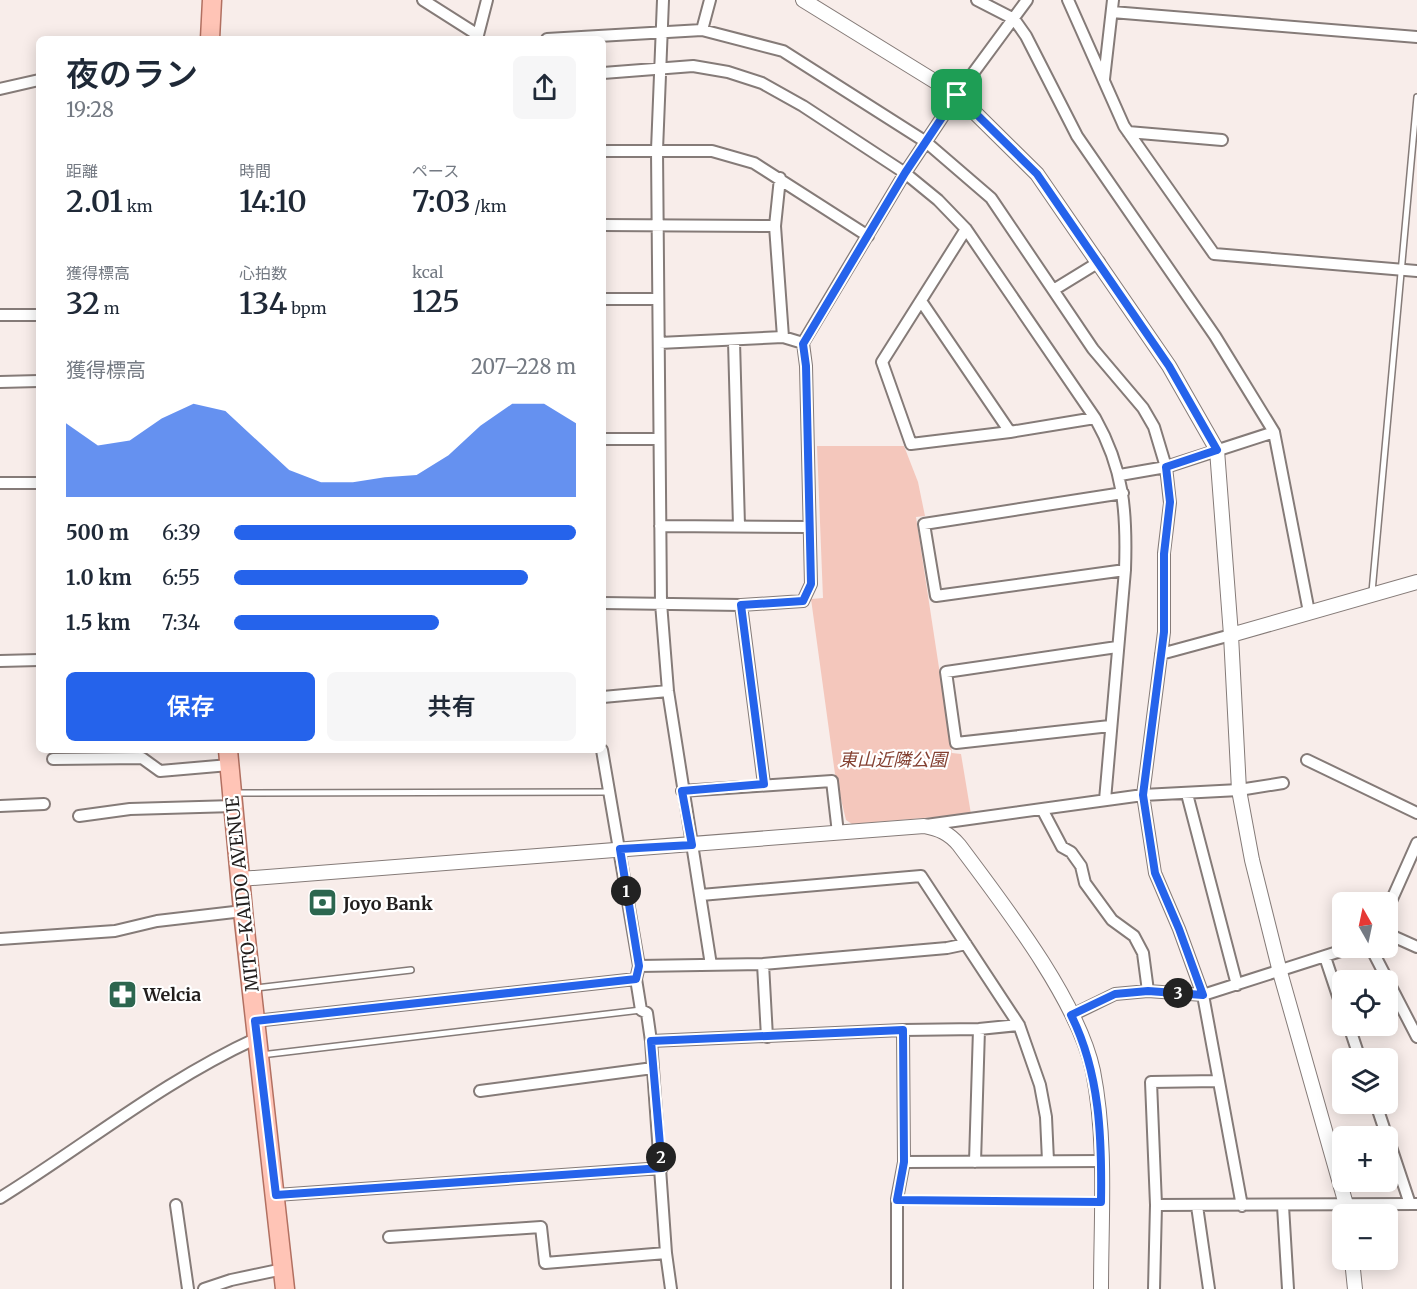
<!DOCTYPE html>
<html lang="ja">
<head>
<meta charset="utf-8">
<style>
  :root { --surface:#fff; --page:#f6f6f7; --text:#1f2937; --muted:#747a83; --accent:#2563eb }
  body { margin:0; font-family:Merriweather,"Noto Sans JP",serif; background:var(--page); color:var(--text); height:100vh; display:flex; flex-direction:column; font-size:22px; white-space:nowrap }
  * { box-sizing:border-box; margin:0 }
  p { font-size:20px; color:var(--muted) }
  .icon { flex:none; width:33px; height:33px; fill:none; stroke:currentColor; stroke-width:2; stroke-linecap:round; stroke-linejoin:round }
  .map { position:relative; flex:1; overflow:hidden }
  .panel { position:absolute; left:36px; top:36px; width:570px; height:717px; display:flex; flex-direction:column; background:var(--surface); border-radius:9px; box-shadow:0 3px 15px #0003 }
  .panel>* { flex:none }
  .needle { width:39px; rotate:351deg }
  .tools { position:absolute; left:1332px; top:892px; display:grid; gap:12px }
  .tools a { display:grid; place-items:center; width:66px; height:66px; border-radius:9px; background:var(--surface); box-shadow:0 3px 15px #0003; font-size:30px }
  .pin { position:absolute; display:grid; place-items:center; width:51px; height:51px; color:#fff; margin:-26px; border-radius:12px; box-shadow:0 3px 9px #0006 }
  .km { position:absolute; width:30px; height:30px; margin:-15px; border-radius:50%; background:#222; color:#fff; font-size:16px; line-height:30px; text-align:center }
  .round { display:grid; place-items:center; flex:none; width:63px; height:63px; border-radius:9px; background:var(--page) }
  .headline { display:flex; align-items:center; justify-content:space-between; height:102px; padding:0 30px }
  h1 { font-size:33px; font-weight:600; line-height:45px }
  .metrics { display:grid; grid-template-columns:repeat(3,1fr); gap:9px; height:102px; padding:6px 30px }
  .metrics div { display:grid; align-content:center }
  .metrics b { font-size:30px; font-weight:600 }
  .metrics small { font-size:16px; font-weight:400 }
  .metrics p { font-size:16px }
  .chart { height:168px; padding:12px 30px }
  .chart p { display:flex; justify-content:space-between }
  .chart svg { width:100%; height:108px; margin-top:6px; fill:var(--accent); opacity:.7 }
  .cta { display:flex; gap:12px; margin-top:auto; padding:12px 30px }
  .cta a { flex:1; height:69px; border-radius:9px; background:var(--accent); color:#fff; font-size:24px; font-weight:600; line-height:69px; text-align:center }
  .cta a+a { background:var(--page); color:var(--text) }
  ul { padding:0 30px; list-style:none; font-size:20px }
  li { display:grid; grid-template-columns:96px 72px 1fr; align-items:center; height:45px }
  li i { height:15px; border-radius:8px; background:var(--accent) }
  .map>svg:first-child { display:block }
  .green { fill:#f4c7bc }
  .lines { fill:none; stroke-linecap:round; stroke-linejoin:round }
  .service-casing { stroke:#857b78; stroke-width:8 }
  .minor-casing { stroke:#857b78; stroke-width:14 }
  .tertiary-casing { stroke:#857b78; stroke-width:16 }
  .primary-casing { stroke:#b27061; stroke-width:21 }
  .service { stroke:#fff; stroke-width:5 }
  .minor { stroke:#fff; stroke-width:10 }
  .tertiary { stroke:#fff; stroke-width:14 }
  .primary { stroke:#ffc4b6; stroke-width:18 }
  .route-casing { stroke:#fff; stroke-width:12 }
  .route { stroke:#2563eb; stroke-width:8 }
  .labels { text-anchor:middle; dominant-baseline:central; stroke-width:4.5; stroke-linejoin:round; paint-order:stroke }
  .park-label { font-size:18px; font-style:italic; fill:#844132; stroke:#fff }
  .street-label { font-size:18px; fill:#221e1d; stroke:#fff }
  .poi-label { font-size:18px; font-weight:bold; fill:#221e1d; stroke:#fff; text-anchor:start }
</style>
</head>
<body>
<div class="map">
<svg width="1417" height="1289" viewBox="0 0 1417 1289">
  <rect width="100%" height="100%" fill="#f8edea"/>
  <path class="green" d="M 817,446 L 904,446 L 918,482 L 925,516 L 916,517 L 952,753 L 961,754 L 971,814 L 852,824 L 846,820 L 835,774 L 811,599 L 823,598 Z"/>
  <g class="lines">
    <defs>
      <path id="service" d="M 1372,592 L 1417,97
        M 234,793 L 608,792
        M 256,988 L 411,970
        M 261,1055 L 641,1010
        M 897,1199 L 1101,1202"/>
      <path id="minor" d="M 423,0 L 478,35 L 487,0
        M 663,0 L 657,150 L 661,603 L 668,691 L 711,965
        M 977,0 L 1014,19 L 1026,36 L 1077,136 L 1215,336 L 1274,432 L 1309,612
        M 1068,0 L 1124,126 L 1214,254 L 1417,271
        M 1112,12 L 1417,37
        M 702,30 L 710,0
        M 547,39 L 702,30 L 783,51 L 926,142 L 991,198 L 1093,349 L 1143,408 L 1154,427 L 1166,467 L 1170,503 L 1164,553 L 1164,632 L 1143,795 L 1155,873 L 1179,929 L 1203,995 L 1242,1206
        M 603,73 L 693,66 L 728,72 L 762,83 L 803,106 L 905,173 L 938,200 L 966,229 L 1095,418 C 1124,469 1127,512 1125,570 L 1105,800
        M 1104,79 L 1113,0
        M 0,89 L 39,80
        M 1128,132 L 1222,140
        M 603,151 L 712,151 L 754,163 L 868,236
        M 780,178 L 775,226 L 783,337
        M 603,225 L 775,226
        M 966,229 L 882,362 L 911,444 L 1010,432
        M 1055,289 L 1099,262
        M 603,299 L 658,299
        M 921,301 L 1010,432 L 1095,418
        M 0,315 L 39,315
        M 734,341 L 739,526
        M 659,343 L 783,337 L 803,343
        M 0,382 L 39,381
        M 603,439 L 659,439
        M 1120,475 L 1166,467 L 1274,432
        M 0,483 L 39,483
        M 1123,493 L 924,524 L 936,596 L 1125,570
        M 660,526 L 808,527
        M 603,603 L 741,605 L 803,601 L 811,584 L 806,366 L 803,343 L 905,173 L 957,95 L 1027,0
        M 741,605 L 764,784
        M 1161,654 L 1231,635
        M 0,661 L 39,660
        M 603,697 L 668,691
        M 1110,726 L 956,743 L 946,672 L 1117,647
        M 602,750 L 639,966 L 636,979 L 641,1010 L 647,1013 L 651,1041 L 666,1253 L 671,1289
        M 53,759 L 142,758 L 160,771 L 229,765
        M 1307,760 L 1417,813
        M 682,791 L 832,781 L 838,833
        M 1187,794 L 1237,985
        M 0,806 L 44,804
        M 1043,811 L 1062,847 L 1071,852 L 1081,866 L 1085,883 L 1112,920 L 1134,936 L 1143,953 L 1148,991
        M 79,816 L 130,809 L 234,806
        M 926,825 L 1143,795 L 1239,790 L 1283,783
        M 701,895 L 921,876 L 1019,1025 L 1040,1085 L 1046,1117 L 1048,1161
        M 1388,908 L 1417,843
        M 1388,934 L 1417,947
        M 0,939 L 115,931 L 157,921 L 243,911
        M 1371,948 L 1417,1037
        M 1325,957 L 1342,1008
        M 763,964 L 767,1037
        M 639,966 L 763,964 L 947,948 L 966,944
        M 1072,1015 L 1115,994 L 1148,991 L 1203,995 L 1350,948
        M 255,1021 L 636,979
        M 1349,1026 L 1360,1059
        M 651,1041 L 903,1030 L 979,1029 L 1019,1025
        M 480,1091 L 653,1068
        M 1376,1104 L 1387,1137
        M 1388,1138 L 1410,1204
        M 904,1162 L 1102,1161
        M 975,1162 L 979,1029
        M 276,1195 L 662,1168
        M 0,1198 C 87,1144 163,1081 257,1038
        M 176,1205 L 188,1289
        M 1156,1205 L 1417,1204
        M 1197,1206 L 1209,1289
        M 1283,1206 L 1288,1289
        M 389,1237 L 541,1227 L 545,1263 L 666,1253
        M 204,1289 L 231,1280 L 283,1269
        M 897,1289 L 897,1199 L 904,1162 L 903,1030
        M 1154,1289 L 1156,1205 L 1151,1082 L 1218,1081"/>
      <path id="tertiary" d="M 803,0 L 957,95 L 1037,174 L 1169,366 L 1217,450 L 1231,635 L 1239,790 L 1252,860 L 1280,972 L 1349,1215
        M 1231,635 L 1417,582
        M 240,879 L 924,826 C 939,829 949,833 959,845 C 1003,904 1078,1000 1093,1071 C 1107,1142 1101,1217 1101,1289
        M 1352,1260 L 1355,1289"/>
      <path id="primary" d="M 210,39 L 212,0
        M 228,750 L 244,921 L 285,1289"/>
    </defs>
    <use href="#service" class="service-casing"/>
    <use href="#minor" class="minor-casing"/>
    <use href="#tertiary" class="tertiary-casing"/>
    <use href="#primary" class="primary-casing"/>
    <use href="#service" class="service"/>
    <use href="#minor" class="minor"/>
    <use href="#tertiary" class="tertiary"/>
    <use href="#primary" class="primary"/>
  </g>
  <g class="lines">
    <defs>
      <path id="route" d="M 957,95 L 1037,174 L 1169,366 L 1217,450 L 1166,467 L 1170,502 L 1164,554 L 1164,632 L 1143,795 L 1155,873 L 1179,929 L 1203,995 L 1148,991 L 1115,994 L 1071,1015 C 1100,1073 1102,1138 1101,1202 L 897,1200 L 904,1162 L 903,1030 L 651,1041 L 662,1168 L 276,1195 L 255,1021 L 636,979 L 639,966 L 620,849 L 692,845 L 682,791 L 764,784 L 741,605 L 803,601 L 811,584 L 806,366 L 803,344 L 905,173 Z"/>
    </defs>
    <use href="#route" class="route-casing"/>
    <use href="#route" class="route"/>
  </g>
  <defs>
    <symbol id="bank-square" viewBox="-11 -11 22 22"><rect x="-9" y="-9" width="18" height="18" rx="4" fill="#2c664f" stroke="#fff"/><path d="M-6-4H6V4H-6ZM0-2.3a2.3 2.3 0 1 0 0 4.6a2.3 2.3 0 1 0 0-4.6Z" fill="#fff"/></symbol>
    <symbol id="pharmacy-square" viewBox="-11 -11 22 22"><rect x="-9" y="-9" width="18" height="18" rx="4" fill="#2c664f" stroke="#fff"/><path d="M-2-6h4v4h4v4h-4v4h-4v-4h-4v-4h4Z" fill="#fff"/></symbol>
  </defs>
  <g fill-rule="evenodd">
    <use href="#bank-square" x="306" y="886" width="33" height="33"/>
    <use href="#pharmacy-square" x="106" y="978" width="33" height="33"/>
  </g>
  <g class="labels">
    <g class="park-label">
      <text x="893" y="759">東山近隣公園</text>
    </g>
    <g class="street-label">
      <text transform="translate(242 894) rotate(-96)">MITO-KAIDO AVENUE</text>
    </g>
    <g class="poi-label">
      <text x="343" y="903">Joyo Bank</text>
      <text x="143" y="994">Welcia</text>
    </g>
  </g>
</svg>
<div class="tools">
<a><svg class="needle" viewBox="-14 -14 28 28"><path d="M0-13l5 13h-10z" fill="#e53935"/><path d="M0 13l5-13h-10z" fill="#747a83"/></svg></a>
<a><svg class="icon" aria-label="locate" viewBox="0 0 24 24"><circle cx="12" cy="12" r="6"/><path d="M12 2v4M12 18v4M2 12h4M18 12h4"/></svg></a>
<a><svg class="icon" aria-label="layers" viewBox="0 0 24 24"><path d="M12 4l9 5-9 5-9-5zM3 14l9 5 9-5"/></svg></a>
<a>+</a>
<a>−</a>
</div>
<div class="pin" style="left:957px;top:95px;background:#1e9e55"><svg class="icon" aria-label="arrive" viewBox="0 0 24 24"><path d="M6 21V4h12l-3 4 3 4H6"/></svg></div>
<b class="km" style="left:626px;top:891px">1</b>
<b class="km" style="left:661px;top:1157px">2</b>
<b class="km" style="left:1178px;top:993px">3</b>
<section class="panel">
<div class="headline"><div><h1>夜のラン</h1><p>19:28</p></div><a class="round"><svg class="icon" aria-label="share" viewBox="0 0 24 24"><path d="M12 15V3M7 8l5-5 5 5M5 13v7h14v-7"/></svg></a></div>
<div class="metrics">
<div><p>距離</p><b>2.01<small> km</small></b></div>
<div><p>時間</p><b>14:10</b></div>
<div><p>ペース</p><b>7:03<small> /km</small></b></div>
</div>
<div class="metrics">
<div><p>獲得標高</p><b>32<small> m</small></b></div>
<div><p>心拍数</p><b>134<small> bpm</small></b></div>
<div><p>kcal</p><b>125</b></div>
</div>
<div class="chart"><p><span>獲得標高</span>207–228 m</p>
<svg viewBox="0 0 160 44" preserveAspectRatio="none"><path d="M0 44V14L10 23L20 21L30 12L40 6L50 9L60 21L70 33L80 38L90 38L100 36L110 35L120 27L130 15L140 6L150 6L160 14V44z"/></svg>
</div>
<ul>
<li><b>500 m</b>6:39<i style="width:100%"></i></li>
<li><b>1.0 km</b>6:55<i style="width:86%"></i></li>
<li><b>1.5 km</b>7:34<i style="width:60%"></i></li>
</ul>
<div class="cta"><a>保存</a><a>共有</a></div>
</section>
</div>
</body>
</html>
